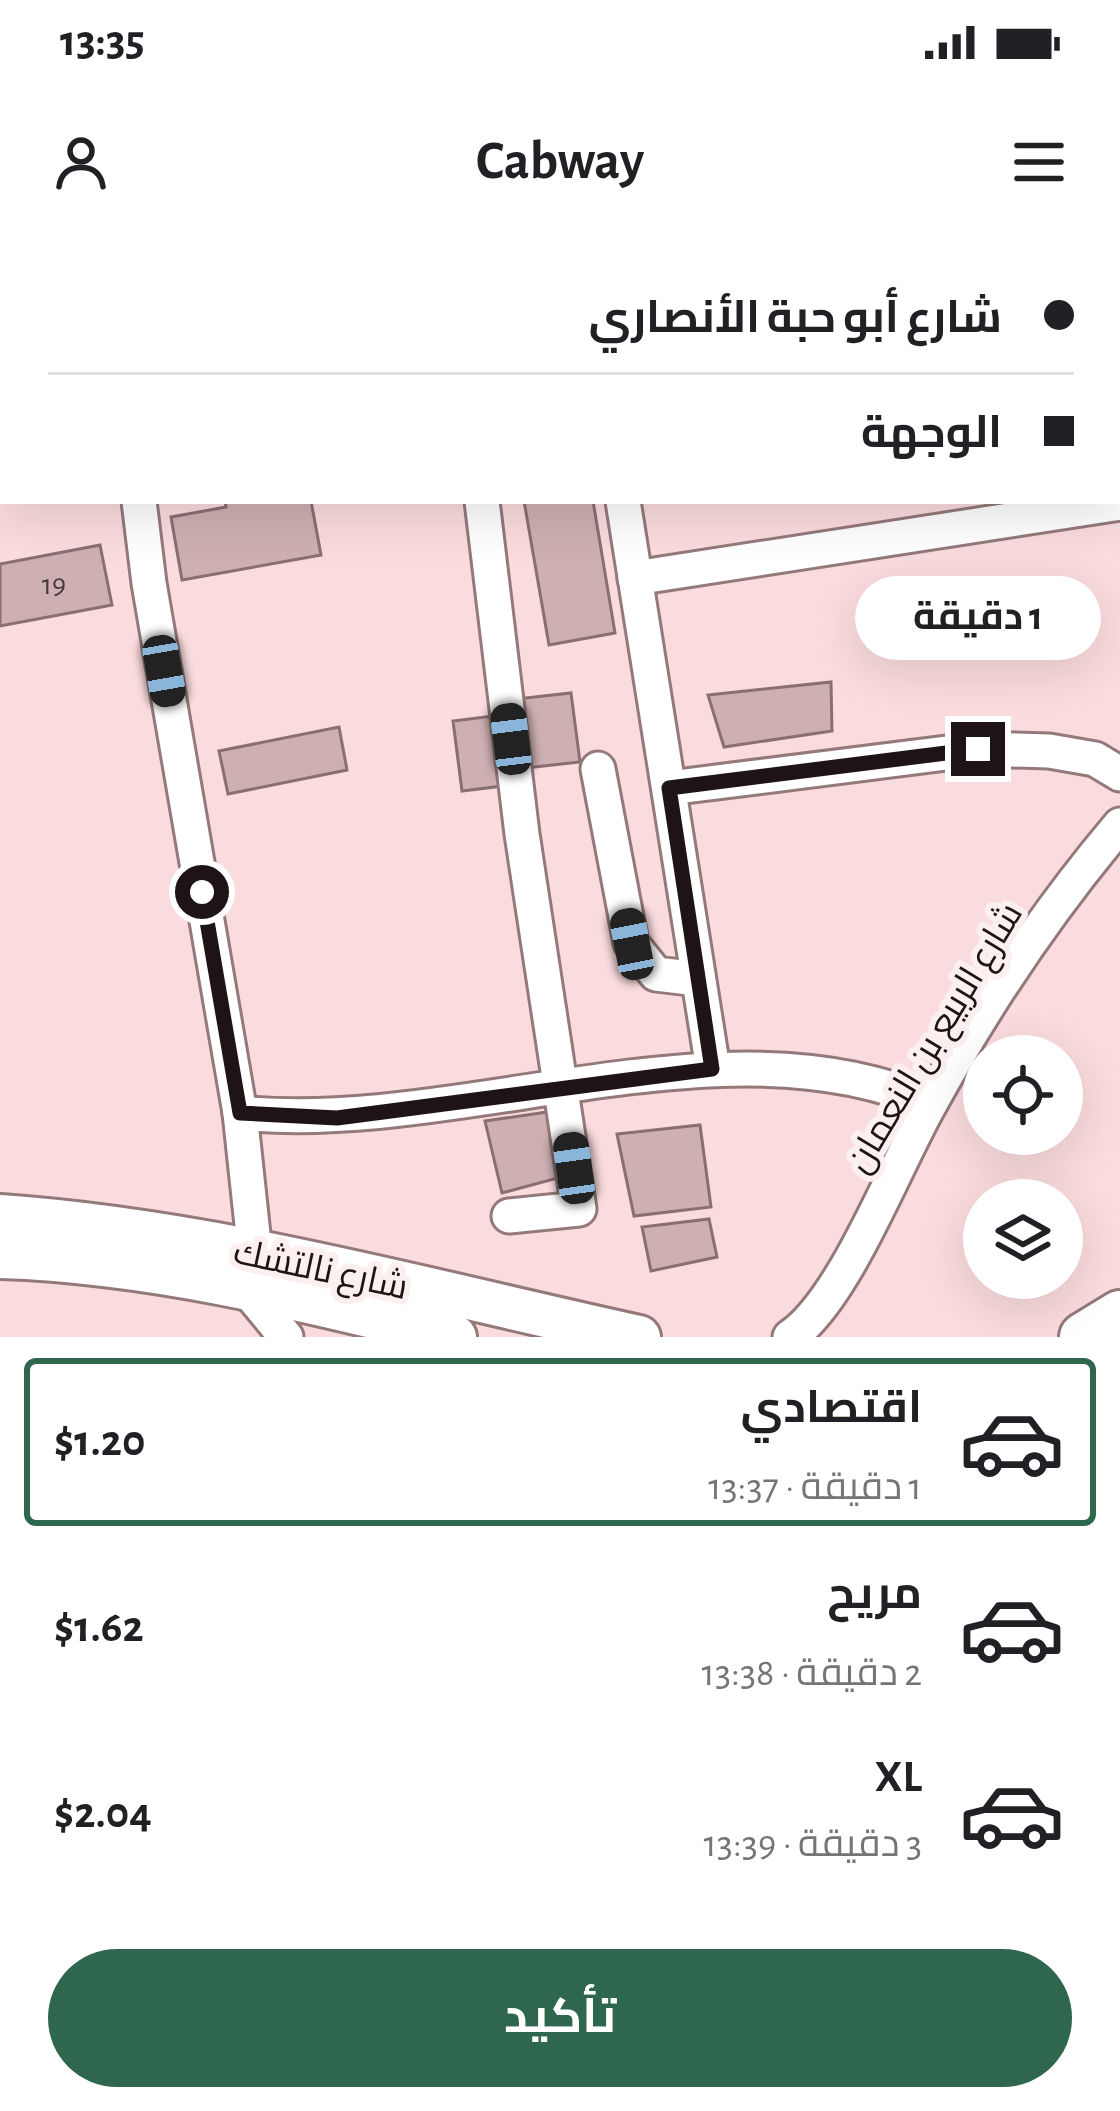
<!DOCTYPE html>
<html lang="ar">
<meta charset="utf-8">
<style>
:root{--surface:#fff;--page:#f6f6f6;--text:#202124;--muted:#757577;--line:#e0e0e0;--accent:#2e664e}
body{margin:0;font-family:"Alegreya Sans",Cairo,sans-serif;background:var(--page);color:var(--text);direction:rtl;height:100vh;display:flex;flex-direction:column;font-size:45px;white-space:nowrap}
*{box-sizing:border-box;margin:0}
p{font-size:39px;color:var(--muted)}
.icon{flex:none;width:66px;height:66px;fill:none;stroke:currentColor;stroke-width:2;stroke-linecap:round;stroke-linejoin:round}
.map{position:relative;height:1097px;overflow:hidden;direction:ltr}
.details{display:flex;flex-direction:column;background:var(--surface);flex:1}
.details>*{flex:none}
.hud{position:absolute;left:0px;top:0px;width:1122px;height:264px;box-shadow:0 12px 48px #0002;direction:rtl;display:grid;align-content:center;height:264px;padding:0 48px;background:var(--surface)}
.controls{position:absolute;left:963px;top:795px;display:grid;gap:24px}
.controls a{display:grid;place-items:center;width:120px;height:120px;border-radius:50%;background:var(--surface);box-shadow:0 12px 48px #0002;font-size:60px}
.end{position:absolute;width:54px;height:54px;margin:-27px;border:15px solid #1e1415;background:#fff;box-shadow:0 0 0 6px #fff}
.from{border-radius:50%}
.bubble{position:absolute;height:84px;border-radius:42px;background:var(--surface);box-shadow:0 12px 48px #0002;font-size:39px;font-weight:700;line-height:84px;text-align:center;direction:rtl}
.car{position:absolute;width:36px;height:72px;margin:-36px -18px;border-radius:15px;box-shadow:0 0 9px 3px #0007;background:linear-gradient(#222 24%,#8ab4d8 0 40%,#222 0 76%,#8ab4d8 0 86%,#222 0)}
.hud b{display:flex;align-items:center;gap:42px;height:114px;font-size:45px}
.hud b+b{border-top:3px solid var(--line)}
.hud i{width:30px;height:30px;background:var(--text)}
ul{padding:21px 0 0;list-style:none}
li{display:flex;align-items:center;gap:36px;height:168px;margin:0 24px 18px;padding:0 24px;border:6px solid transparent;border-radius:12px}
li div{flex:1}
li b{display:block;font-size:45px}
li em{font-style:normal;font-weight:700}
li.current{border-color:var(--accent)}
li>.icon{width:108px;height:108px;stroke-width:1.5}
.button{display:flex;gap:24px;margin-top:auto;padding:24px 48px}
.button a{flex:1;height:138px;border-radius:72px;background:var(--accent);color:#fff;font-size:48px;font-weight:700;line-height:138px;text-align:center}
.status{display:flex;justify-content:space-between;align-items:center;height:84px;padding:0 60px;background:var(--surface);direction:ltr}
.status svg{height:33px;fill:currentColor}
header{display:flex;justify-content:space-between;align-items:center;height:156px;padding:0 48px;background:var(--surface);font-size:54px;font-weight:700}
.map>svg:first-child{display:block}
.building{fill:#ceb0b2;stroke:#8a6f71;stroke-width:3}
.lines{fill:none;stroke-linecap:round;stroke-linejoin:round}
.minor-casing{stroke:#94797b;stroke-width:39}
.major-casing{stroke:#94797b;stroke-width:48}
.highway-casing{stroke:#94797b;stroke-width:54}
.minor{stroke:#fff;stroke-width:33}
.major{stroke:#fff;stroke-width:42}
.highway{stroke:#fff;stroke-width:48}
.route{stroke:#1e1415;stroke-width:15}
.labels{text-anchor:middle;stroke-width:12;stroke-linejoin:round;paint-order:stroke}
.number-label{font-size:30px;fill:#4a3b3c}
.street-label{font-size:36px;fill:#1e1415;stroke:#fbefef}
</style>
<div class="status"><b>13:35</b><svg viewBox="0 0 49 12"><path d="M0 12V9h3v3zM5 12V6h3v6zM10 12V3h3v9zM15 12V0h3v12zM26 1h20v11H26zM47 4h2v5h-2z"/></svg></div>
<header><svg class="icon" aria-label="menu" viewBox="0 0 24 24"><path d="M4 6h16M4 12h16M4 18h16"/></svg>Cabway<svg class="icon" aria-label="person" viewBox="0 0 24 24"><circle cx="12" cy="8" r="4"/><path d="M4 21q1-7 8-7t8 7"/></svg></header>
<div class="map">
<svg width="1120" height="1097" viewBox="0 0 1120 1097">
<rect width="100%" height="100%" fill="#fbdcde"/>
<g class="building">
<polygon points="225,261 311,261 321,315 182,340 171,277 226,267"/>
<polygon points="524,261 593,261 615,393 549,405"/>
<polygon points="100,305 112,365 0,386 0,324"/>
<polygon points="831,442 832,491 724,507 708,455"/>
<polygon points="571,453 580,522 525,528 516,459"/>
<polygon points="502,475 511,545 462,551 453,481"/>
<polygon points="339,487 347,530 228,554 219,511"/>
<polygon points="547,872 558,938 502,953 485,881"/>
<polygon points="700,885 711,967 634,976 617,894"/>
<polygon points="709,979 717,1017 651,1031 642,987"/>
</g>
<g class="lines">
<defs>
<g id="minor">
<polyline points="64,0 67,3"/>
<polyline points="808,3 821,0"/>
<polyline points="0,18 3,15"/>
<polyline points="139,261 149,343 240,873 255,1013"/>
<polyline points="482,261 522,594 579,969 509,976"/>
<polyline points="623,261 713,829"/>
<polyline points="635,338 1120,263"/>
<polyline points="598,529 631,703 656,734 698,739"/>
<polyline points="669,548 978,509 1049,511 1095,519 1120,534"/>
<path d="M240,873c222,22 482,-101 690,-10"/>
<polyline points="243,1045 286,1097"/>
<path d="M790,1097c54,-36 105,-172 140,-233 54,-98 118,-194 190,-279"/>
</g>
<g id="major">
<path d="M0,976c216,15 428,75 639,121"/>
<path d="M0,1017c155,5 305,43 455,80"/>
</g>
<polyline id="highway" points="1084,1097 1120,1075"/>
</defs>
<use href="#minor" class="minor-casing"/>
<use href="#major" class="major-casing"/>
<use href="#highway" class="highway-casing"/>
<use href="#minor" class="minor"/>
<use href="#major" class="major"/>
<use href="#highway" class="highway"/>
</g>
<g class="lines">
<polyline class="route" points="202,652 240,873 337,878 712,829 669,548 978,509"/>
</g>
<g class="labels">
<g class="number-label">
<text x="54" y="354">19</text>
</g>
<g class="street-label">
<text transform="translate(933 797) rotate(-59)" y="13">شارع الربيع بن النعمان</text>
<text transform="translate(321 1028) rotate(12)" y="13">شارع نالتشك</text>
</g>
</g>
</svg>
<div class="controls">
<a><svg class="icon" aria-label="locate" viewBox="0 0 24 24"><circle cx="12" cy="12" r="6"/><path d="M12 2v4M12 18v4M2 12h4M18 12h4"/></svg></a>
<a><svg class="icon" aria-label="layers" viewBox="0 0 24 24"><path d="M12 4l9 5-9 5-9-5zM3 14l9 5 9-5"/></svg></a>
</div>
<i class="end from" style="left:202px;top:652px"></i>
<i class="end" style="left:978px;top:509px"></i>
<div class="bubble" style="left:855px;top:336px;width:246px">1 دقيقة</div>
<i class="car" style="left:164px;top:431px;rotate:170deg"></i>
<i class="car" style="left:511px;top:499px;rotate:353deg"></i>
<i class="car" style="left:632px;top:704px;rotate:349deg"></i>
<i class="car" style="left:574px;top:928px;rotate:352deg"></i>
<div class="hud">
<b><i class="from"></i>شارع أبو حبة الأنصاري</b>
<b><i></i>الوجهة</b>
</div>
</div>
<section class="details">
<ul>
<li class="current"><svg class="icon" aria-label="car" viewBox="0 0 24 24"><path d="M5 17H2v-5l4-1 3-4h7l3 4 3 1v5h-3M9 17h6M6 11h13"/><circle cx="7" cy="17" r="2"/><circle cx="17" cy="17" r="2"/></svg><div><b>اقتصادي</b><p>1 دقيقة · 13:37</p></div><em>$1.20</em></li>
<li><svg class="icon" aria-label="car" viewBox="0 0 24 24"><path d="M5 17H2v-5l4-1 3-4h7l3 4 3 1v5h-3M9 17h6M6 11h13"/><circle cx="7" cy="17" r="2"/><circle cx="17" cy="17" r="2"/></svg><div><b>مريح</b><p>2 دقيقة · 13:38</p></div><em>$1.62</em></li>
<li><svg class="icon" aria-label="car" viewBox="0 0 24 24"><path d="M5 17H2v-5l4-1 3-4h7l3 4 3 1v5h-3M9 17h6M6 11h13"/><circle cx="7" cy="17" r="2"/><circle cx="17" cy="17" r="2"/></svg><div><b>XL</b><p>3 دقيقة · 13:39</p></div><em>$2.04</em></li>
</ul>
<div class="button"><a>تأكيد</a></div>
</section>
